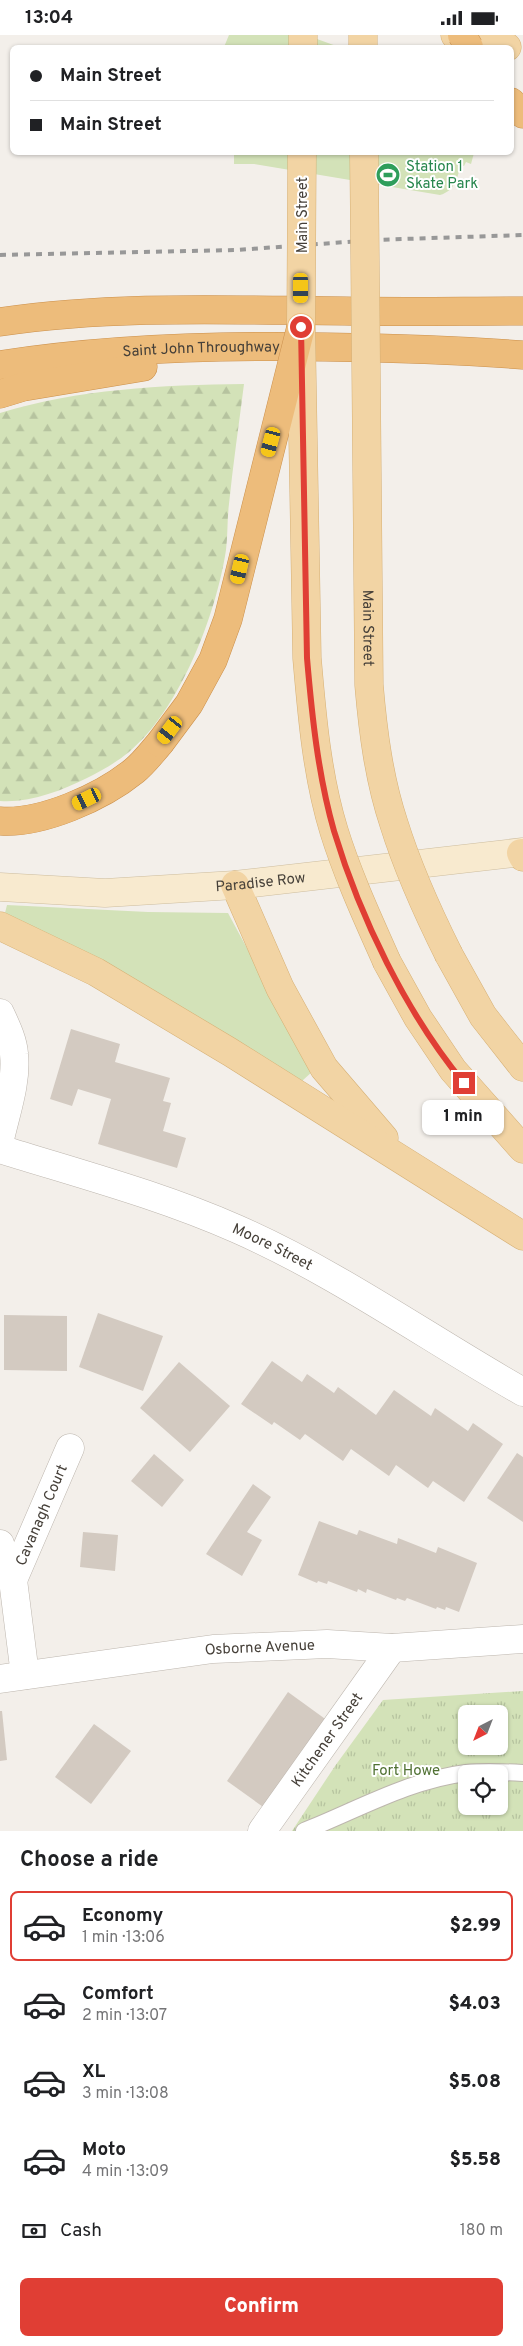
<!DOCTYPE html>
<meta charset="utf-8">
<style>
:root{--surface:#fff;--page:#f2f2f2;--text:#202124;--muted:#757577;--line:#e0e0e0;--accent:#e03e34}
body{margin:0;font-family:Overpass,sans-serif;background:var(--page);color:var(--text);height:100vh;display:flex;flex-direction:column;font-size:19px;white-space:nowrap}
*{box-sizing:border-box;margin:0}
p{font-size:16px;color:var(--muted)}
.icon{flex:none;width:28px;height:28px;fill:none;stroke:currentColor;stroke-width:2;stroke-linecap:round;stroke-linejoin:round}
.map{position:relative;height:1796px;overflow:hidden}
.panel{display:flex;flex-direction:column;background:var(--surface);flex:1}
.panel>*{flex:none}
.guide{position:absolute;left:10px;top:10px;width:504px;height:110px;border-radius:8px;box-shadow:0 1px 4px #0004;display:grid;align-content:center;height:110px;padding:0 20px;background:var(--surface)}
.needle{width:32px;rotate:222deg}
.fabs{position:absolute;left:458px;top:1670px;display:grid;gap:10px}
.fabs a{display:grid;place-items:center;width:50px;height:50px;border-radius:8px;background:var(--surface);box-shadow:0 1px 4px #0004;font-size:25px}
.end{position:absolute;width:22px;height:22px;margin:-11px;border:6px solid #e03e34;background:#fff;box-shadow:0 0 0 2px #fff}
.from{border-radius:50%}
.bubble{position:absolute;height:35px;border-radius:8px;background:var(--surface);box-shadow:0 1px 4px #0004;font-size:16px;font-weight:800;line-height:35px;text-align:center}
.car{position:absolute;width:15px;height:30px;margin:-15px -8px;border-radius:6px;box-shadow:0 0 4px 1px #0007;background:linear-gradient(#f5c518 24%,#345 0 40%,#f5c518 0 76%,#345 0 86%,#f5c518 0)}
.guide b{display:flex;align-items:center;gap:18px;height:48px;font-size:19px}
.guide b+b{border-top:1px solid var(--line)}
.guide i{width:12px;height:12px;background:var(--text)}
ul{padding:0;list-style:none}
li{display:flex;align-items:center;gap:15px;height:70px;margin:0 10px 8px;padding:0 10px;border:2px solid transparent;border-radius:8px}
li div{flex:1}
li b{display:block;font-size:19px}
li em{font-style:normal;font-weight:800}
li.selected{border-color:var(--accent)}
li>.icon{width:45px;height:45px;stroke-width:1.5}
h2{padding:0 20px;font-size:22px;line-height:60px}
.pay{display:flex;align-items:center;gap:12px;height:55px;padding:0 20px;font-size:19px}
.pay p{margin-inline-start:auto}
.action{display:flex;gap:10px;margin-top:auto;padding:10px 20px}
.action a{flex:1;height:58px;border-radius:8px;background:var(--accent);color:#fff;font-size:20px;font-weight:800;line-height:58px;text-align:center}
.status{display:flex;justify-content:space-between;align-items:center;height:35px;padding:0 25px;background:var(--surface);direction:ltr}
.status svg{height:14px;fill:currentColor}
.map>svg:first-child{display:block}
.grass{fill:#d3e2b8}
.forest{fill:url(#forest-firs)}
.park{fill:url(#park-tufts);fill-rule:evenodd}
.building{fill:#d3cac1}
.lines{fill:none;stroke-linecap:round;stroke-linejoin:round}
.lane-casing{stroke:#bdb6ae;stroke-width:18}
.street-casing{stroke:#bdb6ae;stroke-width:29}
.secondary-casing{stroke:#cdbd9f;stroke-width:29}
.primary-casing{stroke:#d6b075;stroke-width:29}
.highway-casing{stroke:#cb904c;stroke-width:29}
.lane{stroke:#fff;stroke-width:16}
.street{stroke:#fff;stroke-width:28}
.secondary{stroke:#f8eacf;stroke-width:28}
.primary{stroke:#f2d4a4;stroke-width:28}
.highway{stroke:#edbc7b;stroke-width:28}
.rail{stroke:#989898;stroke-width:4;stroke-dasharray:6 6;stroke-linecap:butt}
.primary-bridge-casing{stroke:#d6b075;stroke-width:29;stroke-linecap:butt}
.highway-bridge-casing{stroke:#cb904c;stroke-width:29;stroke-linecap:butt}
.primary-bridge{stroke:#f2d4a4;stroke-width:28}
.highway-bridge{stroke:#edbc7b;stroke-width:28}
.route{stroke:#e03e34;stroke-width:6}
.labels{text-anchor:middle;stroke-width:4;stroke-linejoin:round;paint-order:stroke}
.leisure-label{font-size:15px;fill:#27864d;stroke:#fff;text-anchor:start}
.street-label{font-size:15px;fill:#464039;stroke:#fff}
.park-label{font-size:15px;fill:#507133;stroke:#fff}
</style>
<div class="status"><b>13:04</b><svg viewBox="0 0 49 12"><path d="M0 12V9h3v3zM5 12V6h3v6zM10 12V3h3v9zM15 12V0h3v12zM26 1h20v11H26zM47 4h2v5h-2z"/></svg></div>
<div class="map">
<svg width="523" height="1796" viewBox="0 0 523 1796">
<defs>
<pattern id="forest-firs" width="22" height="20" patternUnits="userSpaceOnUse" patternTransform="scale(1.25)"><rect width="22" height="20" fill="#d3e2b8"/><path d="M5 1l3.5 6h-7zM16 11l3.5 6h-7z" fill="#b6c39f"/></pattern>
<pattern id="park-tufts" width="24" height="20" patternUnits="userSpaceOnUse" patternTransform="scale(1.25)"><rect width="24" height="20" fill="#d3e2b8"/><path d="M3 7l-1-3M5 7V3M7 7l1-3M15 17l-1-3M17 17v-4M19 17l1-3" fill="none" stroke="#b6c39f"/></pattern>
</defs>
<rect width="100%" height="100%" fill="#f3efea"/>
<g class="grass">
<polygon points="229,0 306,0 339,12 224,12"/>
<path d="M234,118h240l-3,11 -5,-2 -2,4 -3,-1c-4,13 -6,26 -21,30l-186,-31h-20z"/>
<polygon points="7,870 148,877 228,878 313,1036 302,1046 126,939 5,878"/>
</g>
<path class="forest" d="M244,349c-5,40 -11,80 -15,120 -2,15 -1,31 -3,46 -10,65 -46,159 -97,202 -12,10 -28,19 -42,26 -27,13 -56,25 -87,23v-388c78,-24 162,-28 244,-29z"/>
<path class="park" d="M523,1656v140h-231l43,-65 48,-66zM466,1679h33v32h-33zM466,1739h33v32h-33z"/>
<g class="building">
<polygon points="71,994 120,1009 115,1027 170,1043 163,1066 171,1068 163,1096 186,1103 177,1133 98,1109 111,1064 78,1054 72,1071 50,1064"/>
<polygon points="98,1278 163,1301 143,1356 79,1332"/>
<polygon points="4,1280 67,1281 67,1336 4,1335"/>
<polygon points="272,1326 302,1347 307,1339 334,1358 338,1352 376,1380 394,1355 431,1381 435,1373 468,1396 473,1388 503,1409 464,1467 433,1446 428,1453 396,1430 389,1441 351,1414 343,1426 305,1399 300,1405 274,1387 272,1390 241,1369"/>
<polygon points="179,1327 230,1371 190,1417 140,1373"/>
<polygon points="517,1418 523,1422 523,1487 487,1463"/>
<polygon points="154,1419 184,1445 162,1472 131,1446"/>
<polygon points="253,1449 271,1462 247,1497 262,1505 242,1541 206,1519"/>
<polygon points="319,1486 357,1500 359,1495 397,1509 398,1503 436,1518 438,1512 477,1528 459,1577 446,1572 445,1575 437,1572 436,1574 407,1563 405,1566 397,1563 396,1565 367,1554 366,1558 358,1554 357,1557 328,1546 327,1549 318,1546 317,1548 298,1540"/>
<polygon points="83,1497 118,1500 115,1536 80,1532"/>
<polygon points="288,1657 328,1686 266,1774 227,1746"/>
<polygon points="0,1676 2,1676 7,1725 0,1726"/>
<polygon points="94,1689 131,1716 91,1769 55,1742"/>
</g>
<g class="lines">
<defs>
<path id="lane" d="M304,1796c53,-21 105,-51 162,-58 18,-2 38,-1 57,0"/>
<g id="street">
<path d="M0,978c6,13 13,27 14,41 3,28 -8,58 -14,85"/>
<path id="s1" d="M0,1114c80,25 160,46 237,80 100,44 191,109 286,163"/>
<polyline points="0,1509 13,1545 25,1640"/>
<path id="s2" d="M13,1545l57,-132"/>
<path id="s3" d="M0,1644l213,-30 114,-5 65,4 131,-9"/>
<path id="s4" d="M262,1796l130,-183"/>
</g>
<g id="secondary">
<path id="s5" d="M0,852l105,6 130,-8 288,-33"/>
</g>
<g id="primary">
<polyline points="363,0 363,12"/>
<polyline points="455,0 507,12"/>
<polyline points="303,12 303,0"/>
<polyline points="521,818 523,822"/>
<polyline points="235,850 280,953 324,1033 384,1103"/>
<polyline points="0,891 96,937 230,1017 523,1201"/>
<polyline points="449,920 483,981 523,1032"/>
<polyline points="387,927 418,983 453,1035 523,1114"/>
</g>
<g id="highway">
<polyline points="511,67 523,79"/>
<path d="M0,287c114,-17 230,-12 345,-11 59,1 119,0 178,0"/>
<path id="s6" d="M0,330c108,-17 217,-20 326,-18 66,1 131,3 197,8"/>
<polyline points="0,359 23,352 143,332"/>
<path d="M0,786c42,3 102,-24 134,-50 10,-8 18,-19 26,-28"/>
</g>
</defs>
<use href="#lane" class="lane-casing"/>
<use href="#street" class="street-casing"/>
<use href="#secondary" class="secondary-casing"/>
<use href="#primary" class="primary-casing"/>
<use href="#highway" class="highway-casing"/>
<use href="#lane" class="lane"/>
<use href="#street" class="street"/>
<use href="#secondary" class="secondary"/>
<use href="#primary" class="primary"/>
<use href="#highway" class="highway"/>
<polyline class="rail" points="0,220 237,215 374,205 523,200"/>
<defs>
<g id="primary-bridge">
<path d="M302,118l-1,174 6,331c5,58 10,118 27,173 14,45 34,88 53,131"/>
<path id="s7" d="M364,118l5,532c4,47 10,94 25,139 14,45 34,89 55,131"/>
</g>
<g id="highway-bridge">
<polyline points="462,0 469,12"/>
<polyline points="160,708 189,669 213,625 228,584 301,292"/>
</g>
</defs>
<use href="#primary-bridge" class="primary-bridge-casing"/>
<use href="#highway-bridge" class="highway-bridge-casing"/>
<use href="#primary-bridge" class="primary-bridge"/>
<use href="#highway-bridge" class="highway-bridge"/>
</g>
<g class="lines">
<path class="route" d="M301,292l6,331c5,58 11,117 27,173 26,86 72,182 130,252"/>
</g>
<defs>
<symbol id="stadium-disc" viewBox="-11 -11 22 22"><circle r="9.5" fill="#2e9e5b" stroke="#fff"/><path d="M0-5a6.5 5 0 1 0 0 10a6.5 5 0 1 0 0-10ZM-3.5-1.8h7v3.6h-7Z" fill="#fff"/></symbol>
</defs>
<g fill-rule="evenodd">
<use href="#stadium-disc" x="374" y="126" width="28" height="28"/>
</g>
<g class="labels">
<g class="leisure-label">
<text x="406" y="136">Station 1<tspan x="406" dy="17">Skate Park</tspan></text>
</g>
<g class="street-label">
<text transform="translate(302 180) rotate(-90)" y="5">Main Street</text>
<text dy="5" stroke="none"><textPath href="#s6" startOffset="202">Saint John Throughway</textPath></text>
<text dy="5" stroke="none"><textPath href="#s7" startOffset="475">Main Street</textPath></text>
<text dy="5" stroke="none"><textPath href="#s5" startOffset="261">Paradise Row</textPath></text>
<text dy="5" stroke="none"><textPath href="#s1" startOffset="290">Moore Street</textPath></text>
<text dy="5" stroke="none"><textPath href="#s2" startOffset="71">Cavanagh Court</textPath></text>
<text dy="5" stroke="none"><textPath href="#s3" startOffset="262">Osborne Avenue</textPath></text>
<text dy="5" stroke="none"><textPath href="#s4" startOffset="112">Kitchener Street</textPath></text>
</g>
<g class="park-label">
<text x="406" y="1740">Fort Howe</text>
</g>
</g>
</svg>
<div class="fabs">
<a><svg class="needle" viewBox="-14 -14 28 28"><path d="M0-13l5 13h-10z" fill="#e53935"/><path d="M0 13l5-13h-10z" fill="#757577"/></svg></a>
<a><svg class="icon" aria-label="locate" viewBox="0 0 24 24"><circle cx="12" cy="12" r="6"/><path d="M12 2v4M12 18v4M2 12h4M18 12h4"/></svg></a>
</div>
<i class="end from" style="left:301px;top:292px"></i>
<i class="end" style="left:464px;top:1048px"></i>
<div class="bubble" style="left:422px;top:1065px;width:82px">1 min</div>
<i class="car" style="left:301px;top:253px;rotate:180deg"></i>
<i class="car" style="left:271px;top:407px;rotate:195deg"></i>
<i class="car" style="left:240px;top:534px;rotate:193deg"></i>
<i class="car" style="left:170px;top:695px;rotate:217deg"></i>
<i class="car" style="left:87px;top:764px;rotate:244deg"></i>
<div class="guide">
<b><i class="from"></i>Main Street</b>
<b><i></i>Main Street</b>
</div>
</div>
<section class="panel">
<h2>Choose a ride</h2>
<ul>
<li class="selected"><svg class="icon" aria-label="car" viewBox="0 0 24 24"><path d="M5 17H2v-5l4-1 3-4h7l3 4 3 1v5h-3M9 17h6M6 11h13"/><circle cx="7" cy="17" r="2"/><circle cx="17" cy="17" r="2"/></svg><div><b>Economy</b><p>1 min · 13:06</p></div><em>$2.99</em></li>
<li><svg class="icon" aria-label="car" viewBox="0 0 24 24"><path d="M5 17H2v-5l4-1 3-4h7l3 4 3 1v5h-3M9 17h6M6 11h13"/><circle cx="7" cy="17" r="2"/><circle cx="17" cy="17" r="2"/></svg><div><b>Comfort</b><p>2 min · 13:07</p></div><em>$4.03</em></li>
<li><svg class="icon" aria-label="car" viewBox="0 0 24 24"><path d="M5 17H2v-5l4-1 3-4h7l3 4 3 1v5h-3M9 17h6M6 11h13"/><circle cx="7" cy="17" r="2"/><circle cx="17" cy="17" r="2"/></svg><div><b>XL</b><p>3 min · 13:08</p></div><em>$5.08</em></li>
<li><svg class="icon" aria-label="car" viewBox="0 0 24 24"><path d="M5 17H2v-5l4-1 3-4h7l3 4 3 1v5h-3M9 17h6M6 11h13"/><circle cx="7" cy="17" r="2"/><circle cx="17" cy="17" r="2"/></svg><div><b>Moto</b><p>4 min · 13:09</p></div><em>$5.58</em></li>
</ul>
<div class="pay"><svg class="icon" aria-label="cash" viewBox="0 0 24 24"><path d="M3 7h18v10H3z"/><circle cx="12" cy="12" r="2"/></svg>Cash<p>180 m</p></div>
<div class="action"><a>Confirm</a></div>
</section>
